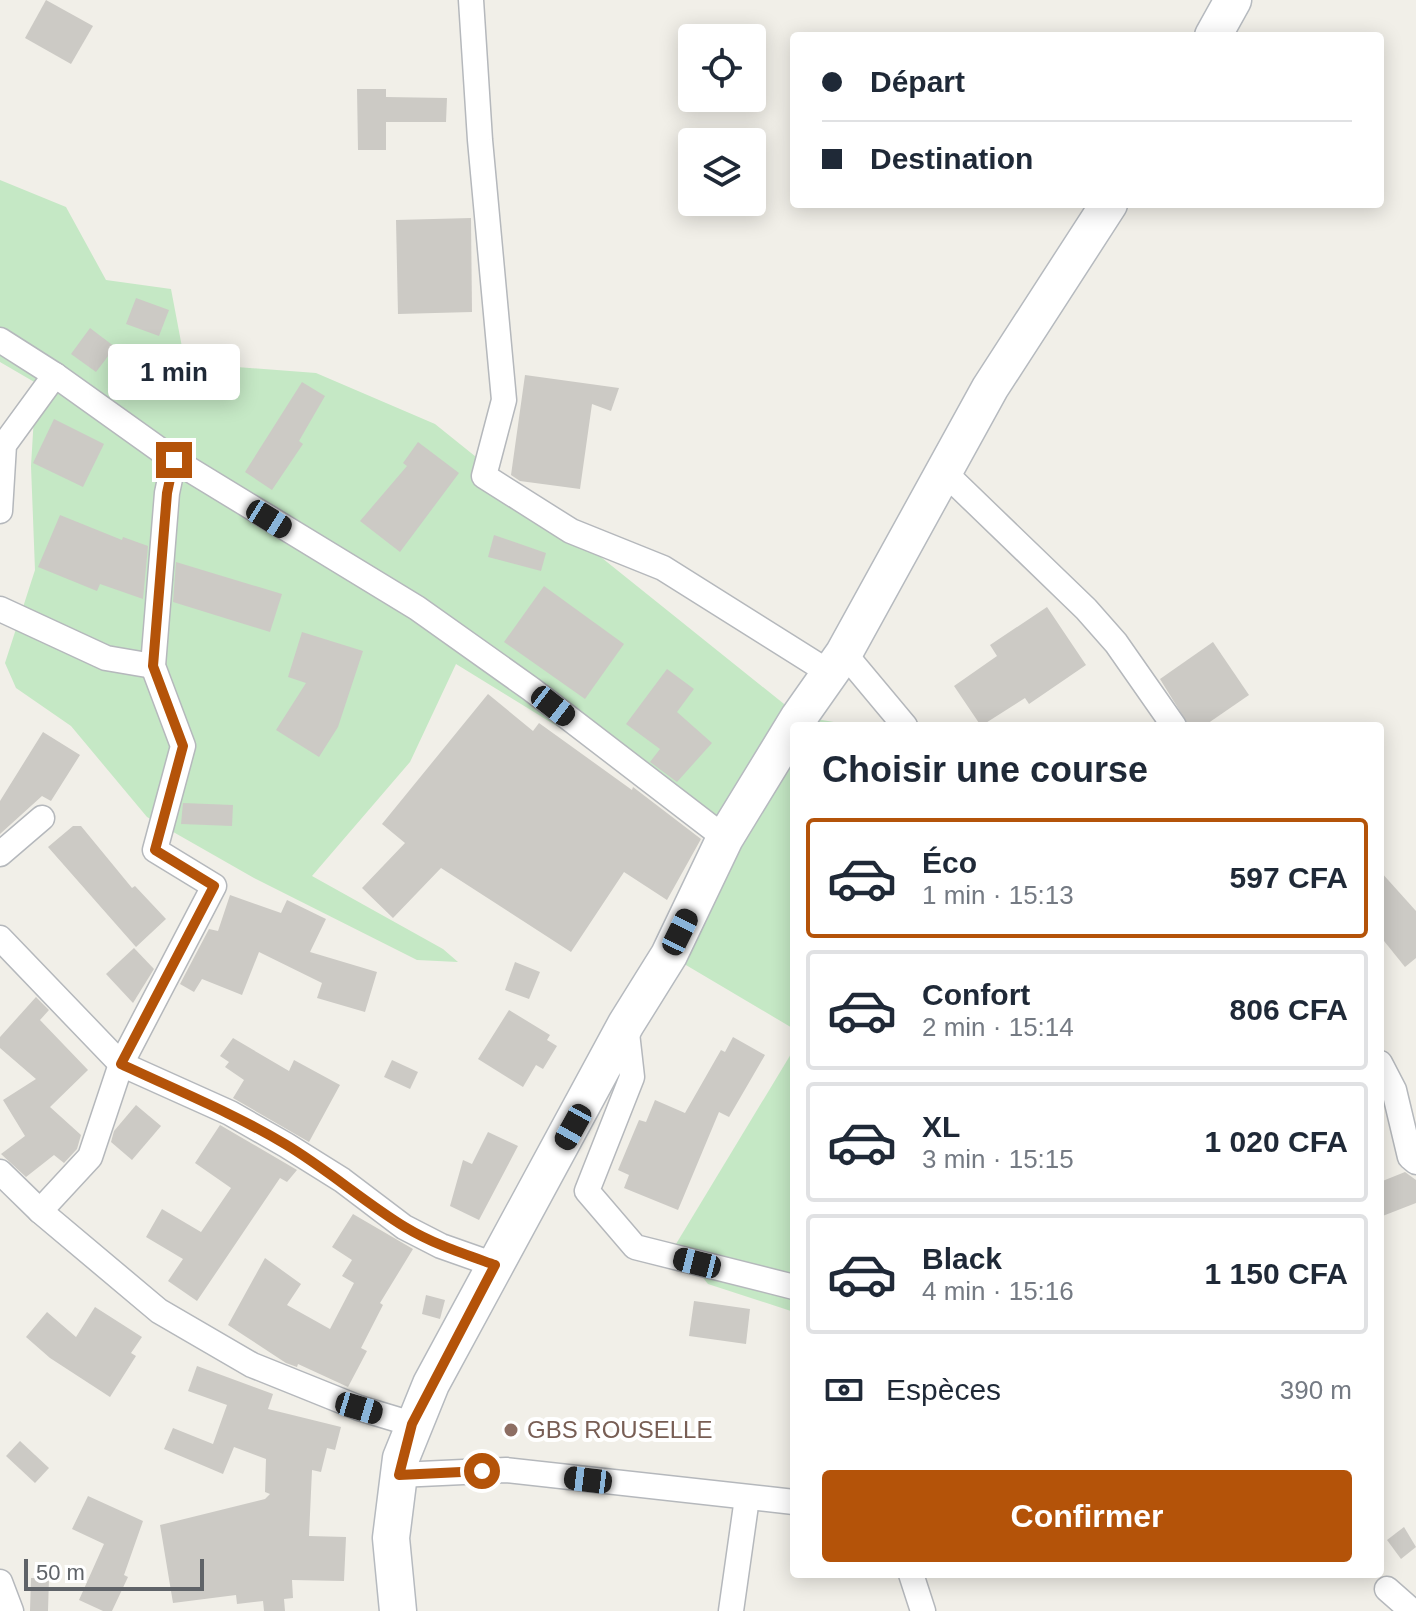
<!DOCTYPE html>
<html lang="fr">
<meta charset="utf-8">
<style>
:root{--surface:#fff;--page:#f6f6f7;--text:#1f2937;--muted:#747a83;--line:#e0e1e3;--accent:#b45309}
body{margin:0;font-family:Arial,sans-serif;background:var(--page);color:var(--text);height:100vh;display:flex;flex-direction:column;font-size:30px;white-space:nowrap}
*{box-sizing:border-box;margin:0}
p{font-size:26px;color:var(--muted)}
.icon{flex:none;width:44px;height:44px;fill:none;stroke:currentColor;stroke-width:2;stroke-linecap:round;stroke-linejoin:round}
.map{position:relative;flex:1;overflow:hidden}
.side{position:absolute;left:790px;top:722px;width:594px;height:856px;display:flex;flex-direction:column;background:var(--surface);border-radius:8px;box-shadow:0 4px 20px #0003}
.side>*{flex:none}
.banner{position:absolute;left:790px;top:32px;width:594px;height:176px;border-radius:8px;box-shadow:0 4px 20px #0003;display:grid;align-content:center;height:176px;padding:0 32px;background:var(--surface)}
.controls{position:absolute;left:678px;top:24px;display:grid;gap:16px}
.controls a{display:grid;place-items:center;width:88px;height:88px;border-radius:8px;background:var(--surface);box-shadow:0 4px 20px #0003;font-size:40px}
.scale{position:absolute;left:24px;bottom:20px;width:180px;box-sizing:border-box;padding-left:8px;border:4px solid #5f6368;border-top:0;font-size:22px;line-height:28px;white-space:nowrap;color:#5f6368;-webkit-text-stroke:6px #fff;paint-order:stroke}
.end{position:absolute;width:36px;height:36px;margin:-18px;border:10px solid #b45309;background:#fff;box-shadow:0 0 0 4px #fff}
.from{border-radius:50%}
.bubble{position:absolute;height:56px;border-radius:8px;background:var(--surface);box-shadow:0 4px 20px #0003;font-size:26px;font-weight:800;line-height:56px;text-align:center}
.car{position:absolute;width:24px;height:48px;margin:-24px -12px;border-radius:10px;box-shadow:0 0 6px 2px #0007;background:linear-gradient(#222 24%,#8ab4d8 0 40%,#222 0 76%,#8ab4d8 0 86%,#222 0)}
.banner b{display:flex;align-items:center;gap:28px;height:76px;font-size:30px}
.banner b+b{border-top:2px solid var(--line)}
.banner i{width:20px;height:20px;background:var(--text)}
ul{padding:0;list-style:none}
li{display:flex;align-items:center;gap:24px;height:120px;margin:0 16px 12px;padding:0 16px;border:4px solid var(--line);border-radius:8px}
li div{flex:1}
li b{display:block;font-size:30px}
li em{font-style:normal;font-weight:800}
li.selected{border-color:var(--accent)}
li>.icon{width:72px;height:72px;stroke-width:1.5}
h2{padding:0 32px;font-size:36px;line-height:96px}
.pay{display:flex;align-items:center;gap:20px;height:88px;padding:0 32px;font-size:30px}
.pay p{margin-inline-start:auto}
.primary-button{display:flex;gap:16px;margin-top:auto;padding:16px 32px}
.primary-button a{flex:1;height:92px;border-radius:8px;background:var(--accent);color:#fff;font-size:32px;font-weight:800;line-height:92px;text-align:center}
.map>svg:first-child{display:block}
.green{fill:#c5e8c5}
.building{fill:#cccac5}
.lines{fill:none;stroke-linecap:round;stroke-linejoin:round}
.street-casing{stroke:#b5b8bc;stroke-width:27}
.secondary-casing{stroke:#b6babf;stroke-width:39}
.street{stroke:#fff;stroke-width:24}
.secondary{stroke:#fff;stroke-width:36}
.route{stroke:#b45309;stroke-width:10}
.education-dot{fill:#8d6e63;stroke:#fff;stroke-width:3}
.labels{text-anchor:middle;stroke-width:8;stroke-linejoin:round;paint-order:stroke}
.education-label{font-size:24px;fill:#785e54;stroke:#fff;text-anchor:start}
</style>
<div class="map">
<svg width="1416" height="1611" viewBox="0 0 1416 1611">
<rect width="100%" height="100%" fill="#f1efe8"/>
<g class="green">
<polygon points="0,180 66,207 106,280 171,289 185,363 316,373 435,424 799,716 857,726 794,726 794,1029 669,955 725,838 667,794 456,664 410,762 312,876 443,949 458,962 417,960 254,878 147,817 71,726 16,688 5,663 35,570 31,466 36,383 0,362"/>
<polygon points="794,1049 794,1312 708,1284 676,1244"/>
</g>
<g class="building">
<polygon points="46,0 93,26 71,64 25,38"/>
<polygon points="357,89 386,89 386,97 447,98 446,122 386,122 386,150 358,150"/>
<polygon points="471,218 472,312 398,314 396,220"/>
<polygon points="136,298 169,310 159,336 126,324"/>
<polygon points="90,328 115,347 96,372 71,354"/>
<polygon points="525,375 619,388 611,411 592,404 580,489 520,481 511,475"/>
<polygon points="302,382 325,396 299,441 303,444 272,490 245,472"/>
<polygon points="54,419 104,444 83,487 33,463"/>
<polygon points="418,442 459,473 400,552 360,521 407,466 403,463"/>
<polygon points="60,515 122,540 123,537 148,546 143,599 100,584 97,591 38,567"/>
<polygon points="494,535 546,553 541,571 488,557"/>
<polygon points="176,562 282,594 270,632 173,602"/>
<polygon points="544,586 624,644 585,699 504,642"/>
<polygon points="1047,607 1086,665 1029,704 1025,698 981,726 954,686 997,656 990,645"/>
<polygon points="302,632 363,651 338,727 319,757 276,730 306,683 288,677"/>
<polygon points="1213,642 1249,695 1204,726 1189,726 1160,679"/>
<polygon points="667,669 694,689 677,712 712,743 677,782 650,762 660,749 626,724"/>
<polygon points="488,694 533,731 539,723 632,790 633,787 701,839 667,900 624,872 571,952 441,868 393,918 362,888 405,843 382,824"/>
<polygon points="43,732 80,755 51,801 42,796 0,834 0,801"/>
<polygon points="183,803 233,805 232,826 181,824"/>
<polygon points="73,826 81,826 132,888 135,886 166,919 136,947 48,847"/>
<polygon points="1380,871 1416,911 1416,958 1405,967 1380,936"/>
<polygon points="230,895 281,913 287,900 326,919 310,952 377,972 365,1012 317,998 322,983 259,952 242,995 202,979 194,992 180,984 209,929 218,931"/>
<polygon points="134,948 154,969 133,1003 106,974"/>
<polygon points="515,962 540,972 529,999 505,990"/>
<polygon points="36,997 49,1010 40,1020 88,1070 50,1107 81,1135 77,1149 64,1163 54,1155 26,1177 1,1154 25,1136 3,1100 36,1079 0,1048 0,1037"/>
<polygon points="509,1010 550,1035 547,1040 557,1046 543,1069 536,1065 523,1087 478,1059"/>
<polygon points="733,1037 765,1055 729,1117 719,1112 678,1210 624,1188 629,1175 618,1170 639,1120 646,1122 655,1100 685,1113 721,1050 725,1052"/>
<polygon points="233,1038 289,1071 294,1060 340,1085 309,1142 233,1098 244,1080 225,1067 229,1062 220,1056"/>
<polygon points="392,1060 418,1072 410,1089 384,1077"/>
<polygon points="136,1105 161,1126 132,1160 111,1142 114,1131"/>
<polygon points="220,1125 297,1170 287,1182 280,1178 197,1301 168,1281 183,1259 146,1237 162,1209 201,1232 231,1188 195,1163"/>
<polygon points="488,1132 518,1146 479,1220 450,1206 463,1160 472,1164"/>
<polygon points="1405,1172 1416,1180 1416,1203 1380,1217 1380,1182"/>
<polygon points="353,1214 413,1249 380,1303 383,1305 361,1348 367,1351 348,1387 298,1364 297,1367 286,1363 228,1325 265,1258 301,1284 287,1305 330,1329 354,1283 342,1276 352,1260 332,1247"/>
<polygon points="426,1295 445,1300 440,1319 422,1314"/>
<polygon points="694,1301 750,1309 746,1344 689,1336"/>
<polygon points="95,1307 142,1337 131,1353 136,1356 110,1397 50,1358 26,1337 47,1312 76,1337"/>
<polygon points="197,1366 273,1394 268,1409 341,1427 335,1450 327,1448 321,1472 312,1470 309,1536 346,1537 344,1581 292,1580 293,1598 284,1599 285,1611 264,1611 263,1601 237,1604 236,1595 173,1603 160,1525 265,1499 270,1494 265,1492 266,1459 234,1447 223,1474 164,1449 173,1428 213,1444 227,1405 188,1391"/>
<polygon points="20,1441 49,1468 35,1483 6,1456"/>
<polygon points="88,1496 143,1521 124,1575 128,1577 112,1611 103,1611 79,1600 104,1544 72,1529"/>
<polygon points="1404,1527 1416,1547 1401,1559 1387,1540"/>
<polygon points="31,1578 49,1578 48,1611 30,1611"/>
</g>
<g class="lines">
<defs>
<g id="street">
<polyline points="471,0 480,140 504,400 484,476 571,531 663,568 830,673"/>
<polyline points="0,340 55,375 174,460 417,608 531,689 725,838"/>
<polyline points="943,471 1086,609 1116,643 1174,726"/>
<polyline points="0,511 4,445 55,375"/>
<polyline points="0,609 106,658 153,666"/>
<polyline points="844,653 905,726"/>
<polyline points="0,854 42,818"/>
<polyline points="0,938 121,1064 230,1113 286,1145 342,1180 404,1227 441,1246 495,1265"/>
<polyline points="626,1024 632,1077 587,1191 635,1247 794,1287"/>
<polyline points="1380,1063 1394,1090 1410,1157 1416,1162"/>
<polyline points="0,1172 40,1211 159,1311 252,1365 359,1408 412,1424"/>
<polyline points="40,1211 90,1157 121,1064 214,886 155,850 183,746 153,666 167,493 174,460"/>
<polyline points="399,1475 506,1470 794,1502"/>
<polyline points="911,1574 923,1611"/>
<polyline points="0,1582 11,1611"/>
<polyline points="1387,1589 1412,1611"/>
<polyline points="731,1611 747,1498"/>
</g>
<g id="secondary">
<polyline points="1213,36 1233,0"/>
<polyline points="398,1611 391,1538 401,1458 431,1384 626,1024 669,955 725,838 799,717 844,653 990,388 1109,204"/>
</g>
</defs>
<use href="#street" class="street-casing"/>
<use href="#secondary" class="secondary-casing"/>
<use href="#street" class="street"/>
<use href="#secondary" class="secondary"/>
</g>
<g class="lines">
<path class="route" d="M174,460l-7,33 -14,173 30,80 -28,104 59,36 -93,178c55,26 112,49 164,80 42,25 79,58 120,83 28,17 59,27 90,38l-83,159 -13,51 83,-4"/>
</g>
<circle class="education-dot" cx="511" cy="1430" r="8"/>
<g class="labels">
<g class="education-label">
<text x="527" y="1438">GBS ROUSELLE</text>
</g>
</g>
</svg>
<div class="controls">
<a><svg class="icon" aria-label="locate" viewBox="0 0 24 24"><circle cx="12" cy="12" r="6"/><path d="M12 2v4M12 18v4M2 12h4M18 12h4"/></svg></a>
<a><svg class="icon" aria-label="layers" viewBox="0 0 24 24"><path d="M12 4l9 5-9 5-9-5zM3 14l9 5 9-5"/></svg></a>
</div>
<div class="scale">50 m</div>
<i class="end from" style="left:482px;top:1471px"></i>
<i class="end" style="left:174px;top:460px"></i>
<div class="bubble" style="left:108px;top:344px;width:132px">1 min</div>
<i class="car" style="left:269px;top:519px;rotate:122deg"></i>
<i class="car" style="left:553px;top:706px;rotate:128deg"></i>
<i class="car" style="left:680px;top:932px;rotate:26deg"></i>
<i class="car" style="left:573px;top:1127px;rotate:209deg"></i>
<i class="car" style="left:697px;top:1263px;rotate:284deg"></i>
<i class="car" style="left:359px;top:1408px;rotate:107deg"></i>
<i class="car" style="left:588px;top:1480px;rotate:277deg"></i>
<div class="banner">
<b><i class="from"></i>Départ</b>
<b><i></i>Destination</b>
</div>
<section class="side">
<h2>Choisir une course</h2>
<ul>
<li class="selected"><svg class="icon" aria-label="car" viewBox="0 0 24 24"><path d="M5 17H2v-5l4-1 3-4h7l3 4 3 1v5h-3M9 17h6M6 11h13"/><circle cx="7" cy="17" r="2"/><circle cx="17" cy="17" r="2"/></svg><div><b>Éco</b><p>1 min · 15:13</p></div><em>597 CFA</em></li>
<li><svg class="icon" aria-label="car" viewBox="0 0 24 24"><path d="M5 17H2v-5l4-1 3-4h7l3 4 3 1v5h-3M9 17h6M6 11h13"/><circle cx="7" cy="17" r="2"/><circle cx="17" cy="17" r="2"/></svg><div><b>Confort</b><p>2 min · 15:14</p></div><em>806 CFA</em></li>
<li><svg class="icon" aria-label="car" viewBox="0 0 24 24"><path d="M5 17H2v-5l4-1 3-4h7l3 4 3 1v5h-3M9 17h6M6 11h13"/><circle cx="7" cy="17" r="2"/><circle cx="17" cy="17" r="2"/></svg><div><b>XL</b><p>3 min · 15:15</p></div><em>1 020 CFA</em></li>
<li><svg class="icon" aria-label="car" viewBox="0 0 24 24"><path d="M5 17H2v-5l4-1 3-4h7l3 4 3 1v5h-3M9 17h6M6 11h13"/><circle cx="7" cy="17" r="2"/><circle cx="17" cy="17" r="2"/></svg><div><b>Black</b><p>4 min · 15:16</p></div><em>1 150 CFA</em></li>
</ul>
<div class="pay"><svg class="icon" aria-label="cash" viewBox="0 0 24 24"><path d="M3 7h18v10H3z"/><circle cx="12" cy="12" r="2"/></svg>Espèces<p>390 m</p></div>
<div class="primary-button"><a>Confirmer</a></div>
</section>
</div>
